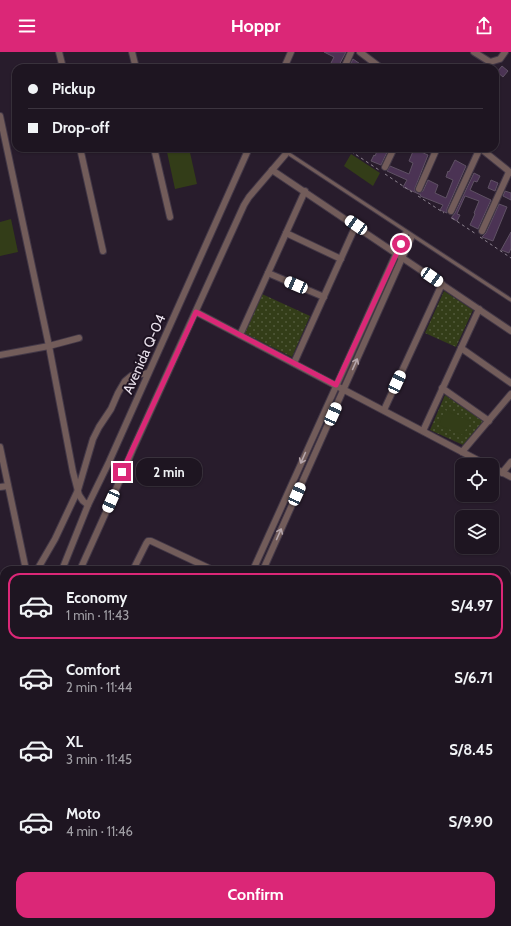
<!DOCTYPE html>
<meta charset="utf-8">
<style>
:root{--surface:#1e1521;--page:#2b222e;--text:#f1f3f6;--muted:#a19fa5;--line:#3c343f;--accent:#db2777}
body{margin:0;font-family:Cabin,sans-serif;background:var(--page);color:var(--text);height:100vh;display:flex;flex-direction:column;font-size:15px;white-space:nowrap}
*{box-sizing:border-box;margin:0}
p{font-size:13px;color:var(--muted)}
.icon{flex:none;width:22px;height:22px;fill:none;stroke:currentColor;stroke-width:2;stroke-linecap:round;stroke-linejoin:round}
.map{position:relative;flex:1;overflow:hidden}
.drawer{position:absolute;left:0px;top:514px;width:511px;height:360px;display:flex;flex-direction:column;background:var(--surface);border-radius:12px 12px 0 0;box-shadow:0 1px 3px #0004,0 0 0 1px var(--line)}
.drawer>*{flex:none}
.hud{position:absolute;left:12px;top:12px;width:487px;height:88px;border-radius:12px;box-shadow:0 1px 3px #0004,0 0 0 1px var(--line);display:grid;align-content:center;height:88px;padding:0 16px;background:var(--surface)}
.tools{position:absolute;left:455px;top:406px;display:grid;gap:8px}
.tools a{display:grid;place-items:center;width:44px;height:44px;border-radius:8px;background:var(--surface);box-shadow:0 1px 3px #0004,0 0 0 1px var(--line);font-size:20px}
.end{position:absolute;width:18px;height:18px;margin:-9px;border:5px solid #db2777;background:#fff;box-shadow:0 0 0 2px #fff}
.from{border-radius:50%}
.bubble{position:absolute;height:28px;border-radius:12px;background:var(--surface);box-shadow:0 1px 3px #0004,0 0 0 1px var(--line);font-size:13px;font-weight:700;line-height:28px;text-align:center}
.car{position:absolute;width:12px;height:24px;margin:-12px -6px;border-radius:5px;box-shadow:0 0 3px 1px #0007;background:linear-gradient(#fff 24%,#345 0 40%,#fff 0 76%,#345 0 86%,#fff 0)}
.hud b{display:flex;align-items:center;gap:14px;height:38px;font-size:15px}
.hud b+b{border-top:1px solid var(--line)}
.hud i{width:10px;height:10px;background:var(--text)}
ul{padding:7px 0 0;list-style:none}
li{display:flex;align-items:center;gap:12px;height:66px;margin:0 8px 6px;padding:0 8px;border:2px solid transparent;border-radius:12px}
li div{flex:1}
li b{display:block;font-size:15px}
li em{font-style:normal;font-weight:700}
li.active{border-color:var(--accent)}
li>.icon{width:36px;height:36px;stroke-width:1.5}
.cta{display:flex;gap:8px;margin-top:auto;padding:8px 16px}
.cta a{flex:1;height:46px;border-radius:12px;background:var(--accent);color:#fff;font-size:16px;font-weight:700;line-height:46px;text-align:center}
header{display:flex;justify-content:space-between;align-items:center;height:52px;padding:0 16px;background:var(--accent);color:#fff;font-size:18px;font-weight:700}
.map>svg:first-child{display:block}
.grass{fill:url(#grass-dots)}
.garden{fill:#333d18}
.building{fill:#4b3354;stroke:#5f5164}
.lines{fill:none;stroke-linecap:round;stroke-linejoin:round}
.service-casing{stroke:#433847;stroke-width:5}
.minor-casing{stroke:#433847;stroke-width:8}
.path{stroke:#8c828f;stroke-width:1;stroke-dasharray:3 3;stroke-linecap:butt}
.service{stroke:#725c5a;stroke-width:3}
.minor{stroke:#725c5a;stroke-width:6}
.oneway{stroke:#b5a6ab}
.route{stroke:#db2777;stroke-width:5}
.labels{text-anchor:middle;stroke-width:4;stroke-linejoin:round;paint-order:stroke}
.street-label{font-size:14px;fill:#ebe3ee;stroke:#1e1322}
</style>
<header><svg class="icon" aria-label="menu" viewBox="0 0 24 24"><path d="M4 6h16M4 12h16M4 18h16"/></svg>Hoppr<svg class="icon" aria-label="share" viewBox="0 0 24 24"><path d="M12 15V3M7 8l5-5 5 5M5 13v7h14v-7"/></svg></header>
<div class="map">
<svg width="511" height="874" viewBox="0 0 511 874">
<defs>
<pattern id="grass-dots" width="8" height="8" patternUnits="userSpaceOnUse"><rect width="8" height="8" fill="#333d18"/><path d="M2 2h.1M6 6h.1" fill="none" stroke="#51593a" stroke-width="1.8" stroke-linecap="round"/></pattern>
</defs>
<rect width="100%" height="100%" fill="#281c2c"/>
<g class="grass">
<polygon points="444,239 473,258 456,295 425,281"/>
<polygon points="262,242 310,264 292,305 244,281"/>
<polygon points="445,343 483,369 463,393 430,378"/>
<polygon points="507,791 511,794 511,811 507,816"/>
</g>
<g class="garden">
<polygon points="189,96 197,132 175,137 167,100"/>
<polygon points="351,102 380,121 373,134 344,114"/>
<polygon points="11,167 18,200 0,204 0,170"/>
<polygon points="445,358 470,369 463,383 439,373"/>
</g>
<g class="building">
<polygon points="324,0 346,0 338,15 331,11 334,5"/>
<polygon points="353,7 366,16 351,16 349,15"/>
<polygon points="502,14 508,19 503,25 497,20"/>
<polygon points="380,96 389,96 381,113 371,109 374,103 375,104 378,97 380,98"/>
<polygon points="414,97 428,103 415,136 415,139 418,141 423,139 428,128 438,133 435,141 446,146 453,128 446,125 448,119 449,120 455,108 466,114 447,157 447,161 440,158 443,153 420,144 421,143 403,135 407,128 387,119 390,114 409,122 413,111 409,109"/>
<polygon points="474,121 480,124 477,130 474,129 470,138 491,148 478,177 470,173 475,162 474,161 479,149 465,144 457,162 460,163 457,169 451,166 455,161"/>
<polygon points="491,128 498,131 495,139 488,136"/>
<polygon points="505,139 511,141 511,148 503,144"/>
<polygon points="499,152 507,155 493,189 482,185 486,181"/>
<polygon points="511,180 511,196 509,201 501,198"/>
</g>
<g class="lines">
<defs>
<polyline id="service" points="280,96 511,248"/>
<g id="minor">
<polyline points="59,0 63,16"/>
<polyline points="132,0 136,16"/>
<polyline points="360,0 381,16"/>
<polyline points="474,0 490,10 500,7 505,0"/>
<polyline points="284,16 291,0"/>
<polyline points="344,16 351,0"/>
<polyline points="0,64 49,294 73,420 79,443 83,449 88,453"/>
<polyline points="80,96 103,199"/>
<polyline points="154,96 170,165"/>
<polyline points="480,96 511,121"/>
<polyline points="385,115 394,96"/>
<polyline points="272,118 511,279"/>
<polyline points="419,137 437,96"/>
<polyline points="451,159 480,96"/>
<polyline points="482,179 509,120"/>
<polyline points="286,181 341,207"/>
<polyline points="268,221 324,245"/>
<polyline points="196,260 487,413"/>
<polyline points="240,283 305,139"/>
<polyline points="461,296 511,331"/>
<polyline points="0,303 49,294 79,286"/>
<polyline points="294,311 356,173"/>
<polyline points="442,336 489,369"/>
<polyline points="384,358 442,232"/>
<polyline points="423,379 479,257"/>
<polyline points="0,395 26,518"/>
<polyline points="462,400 511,342"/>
<polyline points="492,415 511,425"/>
<polyline points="502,421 511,410"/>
<polyline points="0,435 8,434"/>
<polyline points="37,518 55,487 78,438 93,387 99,375 111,357 118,341 125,329 131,324 148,321"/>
<polyline points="62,518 88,453 109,410 249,96"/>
<polyline points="80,518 111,449 133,397 244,153 249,145 285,103"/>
<polyline points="133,518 146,492 148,489 151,489 213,518"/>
<polyline points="253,518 405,182"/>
<polyline points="263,518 411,186"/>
<polyline points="0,610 4,603"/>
<polyline points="0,663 4,654"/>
<polyline points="507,678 511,673"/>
<polyline points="0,695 4,686"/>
<polyline points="507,751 511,746"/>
<polyline points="0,816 4,807"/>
<polyline points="507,824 511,819"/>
<polyline points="507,867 511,862"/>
<polyline points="98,874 99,870"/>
<polyline points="107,874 108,870"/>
<polyline points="351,874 354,870"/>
<polyline points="408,874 411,870"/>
<polyline points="467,874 470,870"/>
<polyline points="501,874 505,870"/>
</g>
</defs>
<use href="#service" class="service-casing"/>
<use href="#minor" class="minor-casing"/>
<g class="path">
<polyline points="346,96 379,118"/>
<polyline points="385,122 412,140"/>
<polyline points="418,144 444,161"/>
<polyline points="452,166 476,182"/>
<polyline points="480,185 511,206"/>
</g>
<use href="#service" class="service"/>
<use href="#minor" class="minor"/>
</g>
<defs><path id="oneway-shaft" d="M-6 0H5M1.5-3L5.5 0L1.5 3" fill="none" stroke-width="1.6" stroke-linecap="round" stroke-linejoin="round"/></defs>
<g class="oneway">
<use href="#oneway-shaft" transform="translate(355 312) rotate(-66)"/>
<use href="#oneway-shaft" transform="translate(303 406) rotate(114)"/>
<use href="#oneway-shaft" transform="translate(279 482) rotate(-66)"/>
</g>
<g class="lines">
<polyline class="route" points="122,420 196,260 336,333 401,192"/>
</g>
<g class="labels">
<g class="street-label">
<text transform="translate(144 302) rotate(-66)" y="5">Avenida Q-04</text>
</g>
</g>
</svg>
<div class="tools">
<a><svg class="icon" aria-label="locate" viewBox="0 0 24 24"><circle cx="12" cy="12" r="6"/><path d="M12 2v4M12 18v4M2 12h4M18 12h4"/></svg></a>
<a><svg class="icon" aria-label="layers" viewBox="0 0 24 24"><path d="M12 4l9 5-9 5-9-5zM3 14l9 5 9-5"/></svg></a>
</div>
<i class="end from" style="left:401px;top:192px"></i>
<i class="end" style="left:122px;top:420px"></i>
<div class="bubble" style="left:136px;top:406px;width:66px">2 min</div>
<i class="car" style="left:356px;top:173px;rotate:304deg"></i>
<i class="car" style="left:432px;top:225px;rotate:125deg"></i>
<i class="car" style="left:296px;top:233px;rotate:293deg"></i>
<i class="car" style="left:397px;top:330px;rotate:25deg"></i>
<i class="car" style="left:333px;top:362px;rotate:24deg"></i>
<i class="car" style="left:297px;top:442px;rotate:24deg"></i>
<i class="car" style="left:111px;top:449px;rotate:204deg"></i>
<div class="hud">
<b><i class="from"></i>Pickup</b>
<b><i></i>Drop-off</b>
</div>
<section class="drawer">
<ul>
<li class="active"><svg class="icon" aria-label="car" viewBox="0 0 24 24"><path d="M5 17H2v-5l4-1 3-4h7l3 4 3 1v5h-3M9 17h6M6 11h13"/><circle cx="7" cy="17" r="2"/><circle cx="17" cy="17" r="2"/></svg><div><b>Economy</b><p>1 min · 11:43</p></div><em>S/4.97</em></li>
<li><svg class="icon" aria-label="car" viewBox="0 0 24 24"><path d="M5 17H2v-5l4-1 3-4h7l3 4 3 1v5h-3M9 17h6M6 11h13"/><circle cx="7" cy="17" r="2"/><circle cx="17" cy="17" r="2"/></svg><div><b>Comfort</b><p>2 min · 11:44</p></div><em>S/6.71</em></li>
<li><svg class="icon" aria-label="car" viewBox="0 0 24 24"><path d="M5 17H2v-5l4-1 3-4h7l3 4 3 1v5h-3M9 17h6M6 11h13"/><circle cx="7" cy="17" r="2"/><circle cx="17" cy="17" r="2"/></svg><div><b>XL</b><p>3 min · 11:45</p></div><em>S/8.45</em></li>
<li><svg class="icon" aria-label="car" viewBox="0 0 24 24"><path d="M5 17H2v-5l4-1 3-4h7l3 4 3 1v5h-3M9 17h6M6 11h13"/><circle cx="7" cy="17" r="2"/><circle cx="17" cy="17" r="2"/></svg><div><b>Moto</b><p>4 min · 11:46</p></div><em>S/9.90</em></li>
</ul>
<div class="cta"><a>Confirm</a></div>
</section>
</div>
